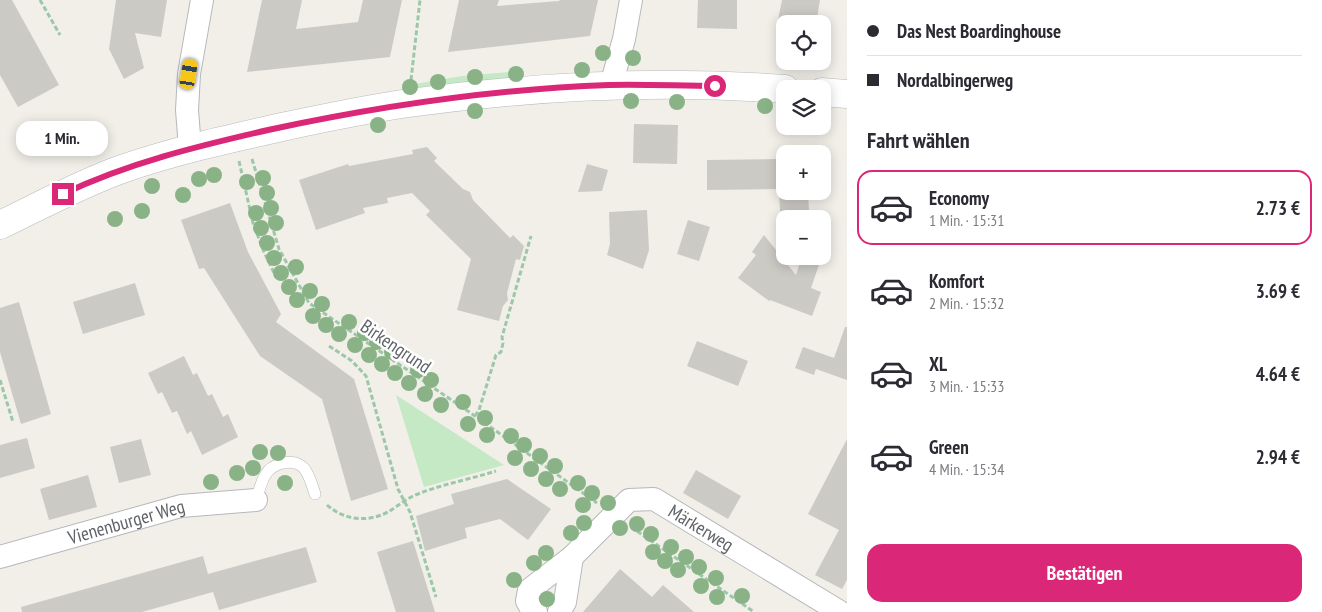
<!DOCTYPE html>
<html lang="de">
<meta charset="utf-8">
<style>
:root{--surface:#fff;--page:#f7f7f7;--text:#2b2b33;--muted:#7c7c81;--line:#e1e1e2;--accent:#db2777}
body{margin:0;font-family:"PT Sans Narrow",sans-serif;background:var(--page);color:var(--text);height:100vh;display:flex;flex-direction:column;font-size:19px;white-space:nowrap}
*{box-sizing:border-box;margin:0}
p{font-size:16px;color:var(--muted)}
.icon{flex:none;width:28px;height:28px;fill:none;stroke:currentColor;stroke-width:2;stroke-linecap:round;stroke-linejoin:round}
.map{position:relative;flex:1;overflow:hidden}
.sheet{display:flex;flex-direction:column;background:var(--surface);width:475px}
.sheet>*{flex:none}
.banner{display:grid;align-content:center;height:110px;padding:0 20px;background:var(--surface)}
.fabs{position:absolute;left:776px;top:15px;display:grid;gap:10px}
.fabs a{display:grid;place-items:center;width:55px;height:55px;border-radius:10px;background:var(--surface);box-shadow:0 2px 12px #0003;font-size:25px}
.end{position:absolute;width:22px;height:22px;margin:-11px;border:6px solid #db2777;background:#fff;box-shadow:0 0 0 2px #fff}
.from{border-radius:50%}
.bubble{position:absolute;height:35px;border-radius:15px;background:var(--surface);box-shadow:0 2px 12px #0003;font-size:16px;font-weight:700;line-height:35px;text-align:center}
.car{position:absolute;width:15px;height:30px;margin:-15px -8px;border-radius:6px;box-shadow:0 0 4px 1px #0007;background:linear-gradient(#f5c518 24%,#345 0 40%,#f5c518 0 76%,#345 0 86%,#f5c518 0)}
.banner b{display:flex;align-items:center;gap:18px;height:48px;font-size:19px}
.banner b+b{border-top:1px solid var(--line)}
.banner i{width:12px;height:12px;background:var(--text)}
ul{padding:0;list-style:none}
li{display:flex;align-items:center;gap:15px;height:75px;margin:0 10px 8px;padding:0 10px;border:2px solid transparent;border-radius:15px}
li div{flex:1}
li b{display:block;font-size:19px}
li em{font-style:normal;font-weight:700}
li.on{border-color:var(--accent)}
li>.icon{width:45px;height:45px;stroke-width:1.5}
h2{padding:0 20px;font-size:22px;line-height:60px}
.cta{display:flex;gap:10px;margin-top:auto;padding:10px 20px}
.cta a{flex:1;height:58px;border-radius:15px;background:var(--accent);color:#fff;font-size:20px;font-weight:700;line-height:58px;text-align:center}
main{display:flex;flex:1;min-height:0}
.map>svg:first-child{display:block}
.green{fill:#c5e8c5}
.building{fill:#cccac5}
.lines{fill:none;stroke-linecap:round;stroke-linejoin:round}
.lane-casing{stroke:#b5b8bc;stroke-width:12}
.street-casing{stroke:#b5b8bc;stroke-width:24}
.secondary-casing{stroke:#b6babf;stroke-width:29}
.path{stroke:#9cc7a9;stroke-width:3;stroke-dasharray:5 2.5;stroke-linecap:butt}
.lane{stroke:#fff;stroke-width:11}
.street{stroke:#fff;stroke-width:22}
.secondary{stroke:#fff;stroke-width:28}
.tree{fill:#89b387}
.route{stroke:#db2777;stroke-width:6}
.labels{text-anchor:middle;stroke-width:5;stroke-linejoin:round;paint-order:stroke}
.street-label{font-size:19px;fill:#5f6368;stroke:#fff}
</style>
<main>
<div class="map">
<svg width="847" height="612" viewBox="0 0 847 612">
<rect width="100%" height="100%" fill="#f1efe8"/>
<g class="green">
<polygon points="522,71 518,78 414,89 415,84 462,76"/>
<polygon points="396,395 504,465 424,487"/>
</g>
<g class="building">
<polygon points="0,0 12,0 59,85 18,107 0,75"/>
<polygon points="116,0 167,0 161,37 135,33 144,68 124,79 109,49"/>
<polygon points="262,0 302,0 296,29 358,22 363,0 402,0 390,57 247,72"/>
<polygon points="459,0 499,0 497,6 559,1 560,0 598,0 590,36 448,52"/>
<polygon points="698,0 737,0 737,29 697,28"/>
<polygon points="782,0 820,0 816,24 797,24 778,20"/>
<polygon points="634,124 678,125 677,164 633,163"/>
<polygon points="427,147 437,158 434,161 463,189 470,192 473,200 510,238 513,235 524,246 520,260 516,259 507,293 508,300 503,306 499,321 457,310 471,259 426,215 430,211 412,193 387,198 388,203 363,208 365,213 316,230 299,180 348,164 349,166 413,154 412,150"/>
<polygon points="778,159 779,189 707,190 707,160"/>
<polygon points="587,164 608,170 602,191 578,192"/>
<polygon points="779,191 808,191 809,211 780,211"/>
<polygon points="230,203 248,252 281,314 276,322 354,379 388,489 351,501 322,399 260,356 204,268 199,269 181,220"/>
<polygon points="647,210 649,250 643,269 607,255 610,244 609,212"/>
<polygon points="688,220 710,227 699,261 677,254"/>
<polygon points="764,235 796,275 802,256 822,256 811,288 821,292 812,316 770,300 769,301 738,278 756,255 752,252"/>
<polygon points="135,283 145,315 83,334 73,302"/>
<polygon points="19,302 51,414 21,424 0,352 0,308"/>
<polygon points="845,327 847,327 847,380 816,369 814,375 795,368 803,347 834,358"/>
<polygon points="697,341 748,361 738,386 687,366"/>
<polygon points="184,356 193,375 197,373 208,396 212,394 223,417 228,414 238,437 202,455 191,431 187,434 177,411 172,413 162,392 158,394 148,373"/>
<polygon points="27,438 35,468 0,478 0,445"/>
<polygon points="141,439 151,475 119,483 110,447"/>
<polygon points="847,439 847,580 842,589 815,575 839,530 808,514"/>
<polygon points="696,470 741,496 728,519 683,493"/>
<polygon points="88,475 97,507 49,520 40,489"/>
<polygon points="507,479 551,509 528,540 500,519 465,528 467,538 425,551 416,516 454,504 451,494"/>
<polygon points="413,541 435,612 396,612 377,552"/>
<polygon points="306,547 317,582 219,610 213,592 142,612 22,612 21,607 203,556 208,574"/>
<polygon points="620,569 652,597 663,585 694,612 583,612"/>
</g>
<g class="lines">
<defs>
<path id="lane" d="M256,500c3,-8 5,-19 10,-26 3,-6 10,-9 16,-11 24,-5 27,13 33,31"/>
<g id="street">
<polyline points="611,85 624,39 631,0"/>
<polyline points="190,148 187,110 189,74 202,0"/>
<path id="s1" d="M0,557l181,-51 75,-6"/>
<path id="s2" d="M536,612l-4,-2 -5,-9 2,-11 43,-33 57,-57 25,-1 186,113"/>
<polyline points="559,612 565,602 572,557"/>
</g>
<g id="secondary">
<polyline points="822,92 847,94"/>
<path d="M0,225c40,-19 80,-41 122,-56 52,-18 106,-30 160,-42 42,-9 85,-18 127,-24 125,-17 251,-23 376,-14"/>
</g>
</defs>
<use href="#lane" class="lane-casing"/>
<use href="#street" class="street-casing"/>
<use href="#secondary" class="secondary-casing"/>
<g class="path">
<polyline points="40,0 60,35"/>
<polyline points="411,80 420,0"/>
<polyline points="252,159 279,249 309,303 475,416 597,503"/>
<polyline points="239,161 253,223 264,252 276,277"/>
<polyline points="329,346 352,361 366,376 398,489 410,512 436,597"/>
<polyline points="0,380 13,422"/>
<polyline points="475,416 479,410 496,355 501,352 503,343 502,337 531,236"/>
<path d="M327,505c17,15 40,18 61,7 10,-6 19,-14 30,-18 25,-10 53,-15 78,-23"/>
<polyline points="631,527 754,612"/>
</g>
<use href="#lane" class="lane"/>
<use href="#street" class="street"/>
<use href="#secondary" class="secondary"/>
</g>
<g class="tree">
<circle cx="603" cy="53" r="8"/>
<circle cx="633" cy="58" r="8"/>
<circle cx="582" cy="70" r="8"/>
<circle cx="516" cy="74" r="8"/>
<circle cx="475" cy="77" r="8"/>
<circle cx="438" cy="82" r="8"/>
<circle cx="410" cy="87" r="8"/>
<circle cx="631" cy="101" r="8"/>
<circle cx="677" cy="102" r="8"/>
<circle cx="765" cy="106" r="8"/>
<circle cx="475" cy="111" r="8"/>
<circle cx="378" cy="125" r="8"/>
<circle cx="214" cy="175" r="8"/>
<circle cx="263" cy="178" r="8"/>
<circle cx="199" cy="179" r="8"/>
<circle cx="247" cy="182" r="8"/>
<circle cx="152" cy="186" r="8"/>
<circle cx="267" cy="193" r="8"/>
<circle cx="183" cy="195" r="8"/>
<circle cx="271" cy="208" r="8"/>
<circle cx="142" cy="211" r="8"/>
<circle cx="256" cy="213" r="8"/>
<circle cx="115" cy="219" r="8"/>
<circle cx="276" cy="223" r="8"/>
<circle cx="261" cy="228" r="8"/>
<circle cx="267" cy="243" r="8"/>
<circle cx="274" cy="258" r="8"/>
<circle cx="296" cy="267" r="8"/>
<circle cx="281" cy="273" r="8"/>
<circle cx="289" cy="287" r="8"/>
<circle cx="310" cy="291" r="8"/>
<circle cx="297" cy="300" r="8"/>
<circle cx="322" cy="304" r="8"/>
<circle cx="313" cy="316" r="8"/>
<circle cx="349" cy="322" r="8"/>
<circle cx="326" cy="325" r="8"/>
<circle cx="365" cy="333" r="8"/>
<circle cx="339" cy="334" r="8"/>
<circle cx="377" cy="342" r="8"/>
<circle cx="355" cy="345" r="8"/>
<circle cx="392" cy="352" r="8"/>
<circle cx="369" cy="355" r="8"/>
<circle cx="382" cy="364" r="8"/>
<circle cx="418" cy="370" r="8"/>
<circle cx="395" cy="373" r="8"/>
<circle cx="431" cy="380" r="8"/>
<circle cx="409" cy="383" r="8"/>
<circle cx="425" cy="394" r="8"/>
<circle cx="463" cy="402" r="8"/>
<circle cx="441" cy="405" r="8"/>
<circle cx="485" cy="418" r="8"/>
<circle cx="468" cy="424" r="8"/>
<circle cx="487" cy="435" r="8"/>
<circle cx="511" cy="436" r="8"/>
<circle cx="524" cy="445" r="8"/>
<circle cx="260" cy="452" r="8"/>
<circle cx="278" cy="453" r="8"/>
<circle cx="540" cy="456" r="8"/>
<circle cx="515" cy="458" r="8"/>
<circle cx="555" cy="466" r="8"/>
<circle cx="253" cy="468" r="8"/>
<circle cx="531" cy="469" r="8"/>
<circle cx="237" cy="473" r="8"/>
<circle cx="546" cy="479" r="8"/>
<circle cx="211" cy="482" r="8"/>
<circle cx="285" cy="483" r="8"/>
<circle cx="578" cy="483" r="8"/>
<circle cx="560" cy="489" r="8"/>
<circle cx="592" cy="493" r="8"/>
<circle cx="608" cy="503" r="8"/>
<circle cx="583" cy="505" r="8"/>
<circle cx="584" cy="523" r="8"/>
<circle cx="637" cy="524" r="8"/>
<circle cx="620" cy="528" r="8"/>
<circle cx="571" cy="533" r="8"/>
<circle cx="651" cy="534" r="8"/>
<circle cx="671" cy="547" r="8"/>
<circle cx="653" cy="552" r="8"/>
<circle cx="546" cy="553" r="8"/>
<circle cx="686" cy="557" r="8"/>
<circle cx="665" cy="561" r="8"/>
<circle cx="534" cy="563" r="8"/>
<circle cx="699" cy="567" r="8"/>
<circle cx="678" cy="570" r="8"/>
<circle cx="716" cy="578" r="8"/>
<circle cx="514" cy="580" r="8"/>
<circle cx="701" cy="586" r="8"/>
<circle cx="742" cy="596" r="8"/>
<circle cx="717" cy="597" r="8"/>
<circle cx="547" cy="599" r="8"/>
</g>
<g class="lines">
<path class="route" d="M63,194c65,-31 135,-48 205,-64 112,-24 226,-41 341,-45 35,-1 71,1 106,1"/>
</g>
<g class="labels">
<g class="street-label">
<text transform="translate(396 346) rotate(34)" y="7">Birkengrund</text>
<text dy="7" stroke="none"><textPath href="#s1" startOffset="131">Vienenburger Weg</textPath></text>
<text dy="7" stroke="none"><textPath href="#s2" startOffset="241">Märkerweg</textPath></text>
</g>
</g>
</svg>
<div class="fabs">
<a><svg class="icon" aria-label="locate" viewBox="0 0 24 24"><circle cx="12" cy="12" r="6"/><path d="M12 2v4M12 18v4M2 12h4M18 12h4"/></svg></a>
<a><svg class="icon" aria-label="layers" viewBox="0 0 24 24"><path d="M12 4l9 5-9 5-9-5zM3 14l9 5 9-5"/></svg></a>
<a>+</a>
<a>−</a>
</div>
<i class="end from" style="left:715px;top:86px"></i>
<i class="end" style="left:63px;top:194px"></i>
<div class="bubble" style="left:16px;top:121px;width:92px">1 Min.</div>
<i class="car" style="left:189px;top:74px;rotate:10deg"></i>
</div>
<section class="sheet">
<div class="banner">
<b><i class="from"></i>Das Nest Boardinghouse</b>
<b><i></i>Nordalbingerweg</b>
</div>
<h2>Fahrt wählen</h2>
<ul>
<li class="on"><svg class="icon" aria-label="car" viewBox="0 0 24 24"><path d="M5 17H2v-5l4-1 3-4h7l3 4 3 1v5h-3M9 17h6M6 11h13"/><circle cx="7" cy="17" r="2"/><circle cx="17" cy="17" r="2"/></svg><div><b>Economy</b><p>1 Min. · 15:31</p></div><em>2.73 €</em></li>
<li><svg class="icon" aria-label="car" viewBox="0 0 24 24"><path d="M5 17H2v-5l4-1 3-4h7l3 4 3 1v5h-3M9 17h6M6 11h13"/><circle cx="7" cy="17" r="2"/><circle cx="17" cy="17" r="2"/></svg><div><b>Komfort</b><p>2 Min. · 15:32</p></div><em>3.69 €</em></li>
<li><svg class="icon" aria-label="car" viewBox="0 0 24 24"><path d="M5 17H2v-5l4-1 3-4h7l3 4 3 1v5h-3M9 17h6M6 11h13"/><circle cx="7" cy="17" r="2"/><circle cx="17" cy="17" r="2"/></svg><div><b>XL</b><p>3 Min. · 15:33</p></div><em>4.64 €</em></li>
<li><svg class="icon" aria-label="car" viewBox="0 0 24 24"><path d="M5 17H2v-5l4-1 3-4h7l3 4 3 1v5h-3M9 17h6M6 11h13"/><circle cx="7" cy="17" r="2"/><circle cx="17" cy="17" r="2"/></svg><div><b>Green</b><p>4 Min. · 15:34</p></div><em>2.94 €</em></li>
</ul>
<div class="cta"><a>Bestätigen</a></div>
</section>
</main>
